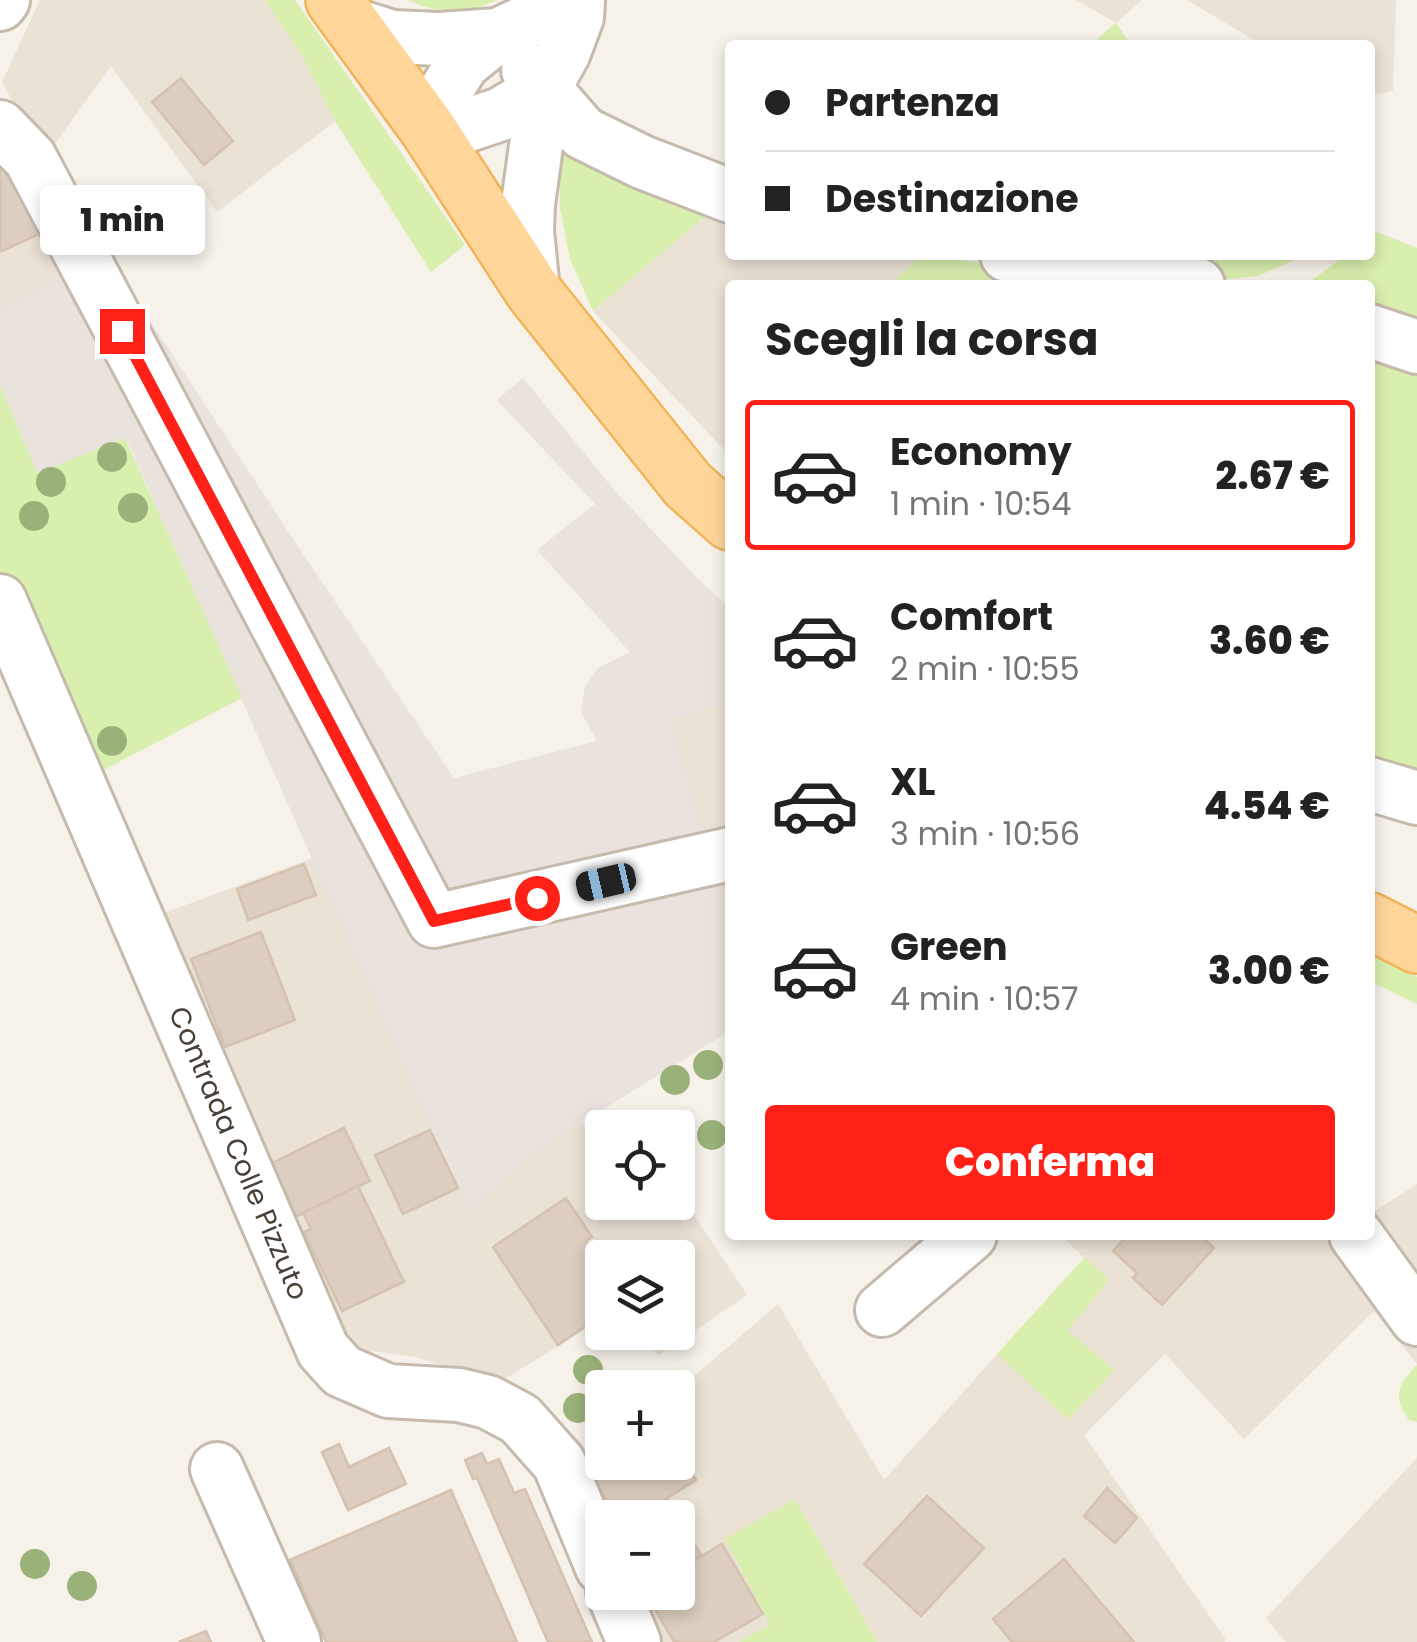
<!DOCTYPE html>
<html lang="it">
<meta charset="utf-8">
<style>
:root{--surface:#fff;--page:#f2f2f2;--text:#222;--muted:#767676;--line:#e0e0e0;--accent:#ff2017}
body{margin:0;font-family:Poppins,sans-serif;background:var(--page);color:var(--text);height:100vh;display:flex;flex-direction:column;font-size:38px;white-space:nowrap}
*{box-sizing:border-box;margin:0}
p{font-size:32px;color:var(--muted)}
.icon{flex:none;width:55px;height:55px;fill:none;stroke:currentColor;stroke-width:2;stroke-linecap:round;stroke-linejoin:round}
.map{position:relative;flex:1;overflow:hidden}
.sheet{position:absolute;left:725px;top:280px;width:650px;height:960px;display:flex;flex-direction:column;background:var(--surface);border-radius:10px;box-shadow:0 5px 15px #0003}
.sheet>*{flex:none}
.banner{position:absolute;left:725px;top:40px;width:650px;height:220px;border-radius:10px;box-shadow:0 5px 15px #0003;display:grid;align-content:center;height:220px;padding:0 40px;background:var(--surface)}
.tools{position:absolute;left:585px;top:1110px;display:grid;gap:20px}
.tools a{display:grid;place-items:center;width:110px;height:110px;border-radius:10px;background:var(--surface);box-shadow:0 5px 15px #0003;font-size:50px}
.end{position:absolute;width:45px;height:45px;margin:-22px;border:12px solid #ff2017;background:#fff;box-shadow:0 0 0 5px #fff}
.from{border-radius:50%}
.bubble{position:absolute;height:70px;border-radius:10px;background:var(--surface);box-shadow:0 5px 15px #0003;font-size:32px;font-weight:800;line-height:70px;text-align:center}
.car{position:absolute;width:30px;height:60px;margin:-30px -15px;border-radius:12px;box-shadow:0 0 8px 2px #0007;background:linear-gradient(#222 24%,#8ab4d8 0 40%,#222 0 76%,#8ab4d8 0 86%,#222 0)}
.banner b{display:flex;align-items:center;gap:35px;height:95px;font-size:38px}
.banner b+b{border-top:2px solid var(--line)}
.banner i{width:25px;height:25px;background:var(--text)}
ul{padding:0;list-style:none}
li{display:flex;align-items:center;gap:30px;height:150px;margin:0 20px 15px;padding:0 20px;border:5px solid transparent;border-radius:10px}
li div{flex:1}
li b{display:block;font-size:38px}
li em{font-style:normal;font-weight:800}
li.current{border-color:var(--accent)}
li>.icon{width:90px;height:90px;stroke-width:1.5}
h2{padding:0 40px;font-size:45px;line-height:120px}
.cta{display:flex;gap:20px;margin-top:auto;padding:20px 40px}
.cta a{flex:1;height:115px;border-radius:10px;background:var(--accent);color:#fff;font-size:40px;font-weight:800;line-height:115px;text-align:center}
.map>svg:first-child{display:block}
.residential{fill:#ebe2d6}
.industrial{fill:#e9e2dd}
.green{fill:#d9efad}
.building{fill:#dccec0;stroke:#d5c2af;stroke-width:2.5}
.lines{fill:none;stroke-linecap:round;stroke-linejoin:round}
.minor-casing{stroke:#c6baad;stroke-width:58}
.major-casing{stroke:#f2b45b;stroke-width:60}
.minor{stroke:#fff;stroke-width:52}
.major{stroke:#ffd699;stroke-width:55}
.tree{fill:#9ab27a}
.route{stroke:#ff2017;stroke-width:12}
.labels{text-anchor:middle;stroke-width:8;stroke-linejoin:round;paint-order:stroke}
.street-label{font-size:28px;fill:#4b4036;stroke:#fff}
</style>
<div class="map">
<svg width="1417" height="1642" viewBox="0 0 1417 1642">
<rect width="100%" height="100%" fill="#f6f1e9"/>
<g class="residential">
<polygon points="40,0 265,0 302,55 335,121 217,212 111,66 44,159 2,82"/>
<polygon points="1076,0 1142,0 1116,23"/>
<polygon points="1187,0 1396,0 1393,91 1379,94 1370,91 1370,45 1254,45 1256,41"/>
<polygon points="0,152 72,274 0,312"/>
<polygon points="720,204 730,207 730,255 921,255 891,285 730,285 730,456 593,311"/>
<polygon points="730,702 730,905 711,874 671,719"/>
<polygon points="313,858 408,1076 471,1209 537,1150 582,1122 602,1148 602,1202 676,1203 692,1212 747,1295 658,1356 642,1333 678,1332 678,1258 602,1258 602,1319 503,1380 575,1458 602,1440 602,1462 678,1462 678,1390 778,1304 884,1480 1084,1258 1061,1235 1333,1235 1417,1347 1417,1364 1374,1311 1244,1439 1165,1354 1084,1435 1226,1640 1224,1642 877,1642 795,1499 770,1624 739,1642 646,1642 626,1593 678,1592 678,1518 602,1518 500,1384 416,1357 361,1350 324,1317 145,920"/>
<polygon points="1417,1184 1417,1307 1370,1235 1370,1211 1375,1211"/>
<polygon points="1417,1458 1417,1642 1286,1642 1266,1618"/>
</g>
<polygon class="industrial" points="44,159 295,542 454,778 597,741 581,712 585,687 598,668 630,652 537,550 595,504 497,400 523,378 615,491 697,578 730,608 730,702 671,719 696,807 711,874 730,905 730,1031 537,1150 471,1209 408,1076 126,438 37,473 0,385 0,312 72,274"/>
<g class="green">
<polygon points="265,0 295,0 465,245 431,272 335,121 302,55"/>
<path d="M408,0h89c-30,14 -61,14 -89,0z"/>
<polygon points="1116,23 1131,45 1090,45"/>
<polygon points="572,133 720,204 593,311 570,259 560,208 559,163"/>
<polygon points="1377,232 1417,248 1417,330 1370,316 1370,285 1305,285 1346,255 1370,255 1370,237"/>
<polygon points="921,255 929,255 1118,285 891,285"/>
<polygon points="1066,255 1305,255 1258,276 1218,280"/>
<polygon points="1370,343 1417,359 1417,787 1370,775"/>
<polygon points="0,385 37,473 125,438 242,698 86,779 0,578"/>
<polygon points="1370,954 1417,977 1417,1004 1370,981"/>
<polygon points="1085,1257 1109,1280 1067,1331 1115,1370 1068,1419 997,1354"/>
<path d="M1417,1365v57l-8,-2c-17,-23 -11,-36 8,-55z"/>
<polygon points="795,1499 877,1642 739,1642 770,1624 725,1539"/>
</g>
<g class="building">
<polygon points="181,78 233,141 204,165 152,102"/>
<polygon points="12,159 46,231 0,252 0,164"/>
<polygon points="304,864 316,895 248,920 237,889"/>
<polygon points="261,932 295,1020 225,1047 191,959"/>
<polygon points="344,1128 370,1181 295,1217 270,1164"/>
<polygon points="430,1130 458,1188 403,1214 375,1155"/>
<polygon points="358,1186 404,1282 342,1311 304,1232 311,1229 303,1213"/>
<polygon points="566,1198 592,1237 586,1241 602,1265 602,1315 558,1345 493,1247"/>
<polygon points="1128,1235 1200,1235 1214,1248 1162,1305 1133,1278 1137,1273 1113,1251"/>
<polygon points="339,1444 349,1467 389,1448 406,1484 348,1510 322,1452"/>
<polygon points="602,1444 602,1462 678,1462 678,1450 696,1480 635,1518 617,1518 581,1457"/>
<polygon points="482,1453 487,1464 499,1459 514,1493 525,1489 592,1642 548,1642 477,1478 473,1479 465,1460"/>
<polygon points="1107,1488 1137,1518 1115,1543 1084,1516"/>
<polygon points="451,1490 517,1642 326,1642 290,1560"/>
<polygon points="927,1496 984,1548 921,1616 864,1564"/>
<polygon points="667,1499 701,1555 678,1570 678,1518 635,1518"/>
<polygon points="722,1544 763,1614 714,1642 674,1642 645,1592 678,1592 678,1570"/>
<polygon points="1064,1559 1134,1642 1012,1642 993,1619"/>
<polygon points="206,1631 211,1642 179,1642"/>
</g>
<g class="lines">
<defs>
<g id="minor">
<polyline points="0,4 3,0"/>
<polyline points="354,25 392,37 440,39 498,35"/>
<polyline points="528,70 583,133 642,162 730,196"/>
<polyline points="544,88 501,114 462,127 428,129 443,95 463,63 498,35 528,21 549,0"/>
<polyline points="0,127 30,158 434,921 730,854"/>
<polyline points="1007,255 1198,285"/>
<polyline points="533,291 527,231 528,204 544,88 564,52 577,17 578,0"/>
<polyline points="1370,331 1417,347"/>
<polyline points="0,601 323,1350 342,1371 388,1391 459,1395 488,1402 520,1419 559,1463 602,1567"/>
<polyline points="1370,784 1417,798"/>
<polyline points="1356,1235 1417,1319"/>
<polyline points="882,1310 970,1235"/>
<polyline points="217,1469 294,1642"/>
<polyline points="613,1592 634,1642"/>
</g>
<g id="major">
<polyline points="334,0 428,129 533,291 688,485 730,522"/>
<polyline points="1370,921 1417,945"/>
</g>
</defs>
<use href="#minor" class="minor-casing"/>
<use href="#major" class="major-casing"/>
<use href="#minor" class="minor"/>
<use href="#major" class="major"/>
</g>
<g class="tree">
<circle cx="112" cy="457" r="15"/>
<circle cx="51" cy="482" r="15"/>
<circle cx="133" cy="508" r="15"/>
<circle cx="34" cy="516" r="15"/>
<circle cx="112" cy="741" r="15"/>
<circle cx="708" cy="1065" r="15"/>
<circle cx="675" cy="1080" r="15"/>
<circle cx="712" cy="1135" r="15"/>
<circle cx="588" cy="1370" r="15"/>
<circle cx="578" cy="1408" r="15"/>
<circle cx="35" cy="1564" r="15"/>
<circle cx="82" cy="1586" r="15"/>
</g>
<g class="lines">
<polyline class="route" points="122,331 434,921 537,898"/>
</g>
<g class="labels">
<g class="street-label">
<text transform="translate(239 1153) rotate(67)" y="10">Contrada Colle Pizzuto</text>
</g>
</g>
</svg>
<div class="tools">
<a><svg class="icon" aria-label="locate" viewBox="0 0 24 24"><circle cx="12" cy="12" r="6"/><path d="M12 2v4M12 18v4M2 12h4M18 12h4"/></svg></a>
<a><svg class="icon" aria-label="layers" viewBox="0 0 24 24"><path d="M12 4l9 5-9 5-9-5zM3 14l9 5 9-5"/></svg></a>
<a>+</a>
<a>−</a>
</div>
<i class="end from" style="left:537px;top:898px"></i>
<i class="end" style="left:122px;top:331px"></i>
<div class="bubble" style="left:40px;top:185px;width:165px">1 min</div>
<i class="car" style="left:606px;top:882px;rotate:257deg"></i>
<div class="banner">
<b><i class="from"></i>Partenza</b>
<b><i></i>Destinazione</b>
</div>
<section class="sheet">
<h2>Scegli la corsa</h2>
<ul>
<li class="current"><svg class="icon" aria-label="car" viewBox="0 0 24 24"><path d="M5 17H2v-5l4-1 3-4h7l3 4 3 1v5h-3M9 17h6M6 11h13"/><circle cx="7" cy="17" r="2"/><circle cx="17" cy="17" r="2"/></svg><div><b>Economy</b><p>1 min · 10:54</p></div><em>2.67 €</em></li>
<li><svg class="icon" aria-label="car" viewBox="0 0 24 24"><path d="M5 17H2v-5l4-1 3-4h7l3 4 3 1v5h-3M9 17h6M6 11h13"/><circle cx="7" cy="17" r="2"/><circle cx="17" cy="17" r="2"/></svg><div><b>Comfort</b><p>2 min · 10:55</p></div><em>3.60 €</em></li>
<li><svg class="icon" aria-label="car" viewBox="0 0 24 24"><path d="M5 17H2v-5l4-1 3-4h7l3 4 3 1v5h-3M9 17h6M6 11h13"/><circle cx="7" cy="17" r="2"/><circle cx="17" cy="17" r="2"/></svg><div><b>XL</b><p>3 min · 10:56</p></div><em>4.54 €</em></li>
<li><svg class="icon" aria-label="car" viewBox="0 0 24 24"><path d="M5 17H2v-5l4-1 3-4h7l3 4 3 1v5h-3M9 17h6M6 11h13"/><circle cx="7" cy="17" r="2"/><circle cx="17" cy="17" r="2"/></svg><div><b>Green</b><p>4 min · 10:57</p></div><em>3.00 €</em></li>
</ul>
<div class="cta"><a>Conferma</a></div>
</section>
</div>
